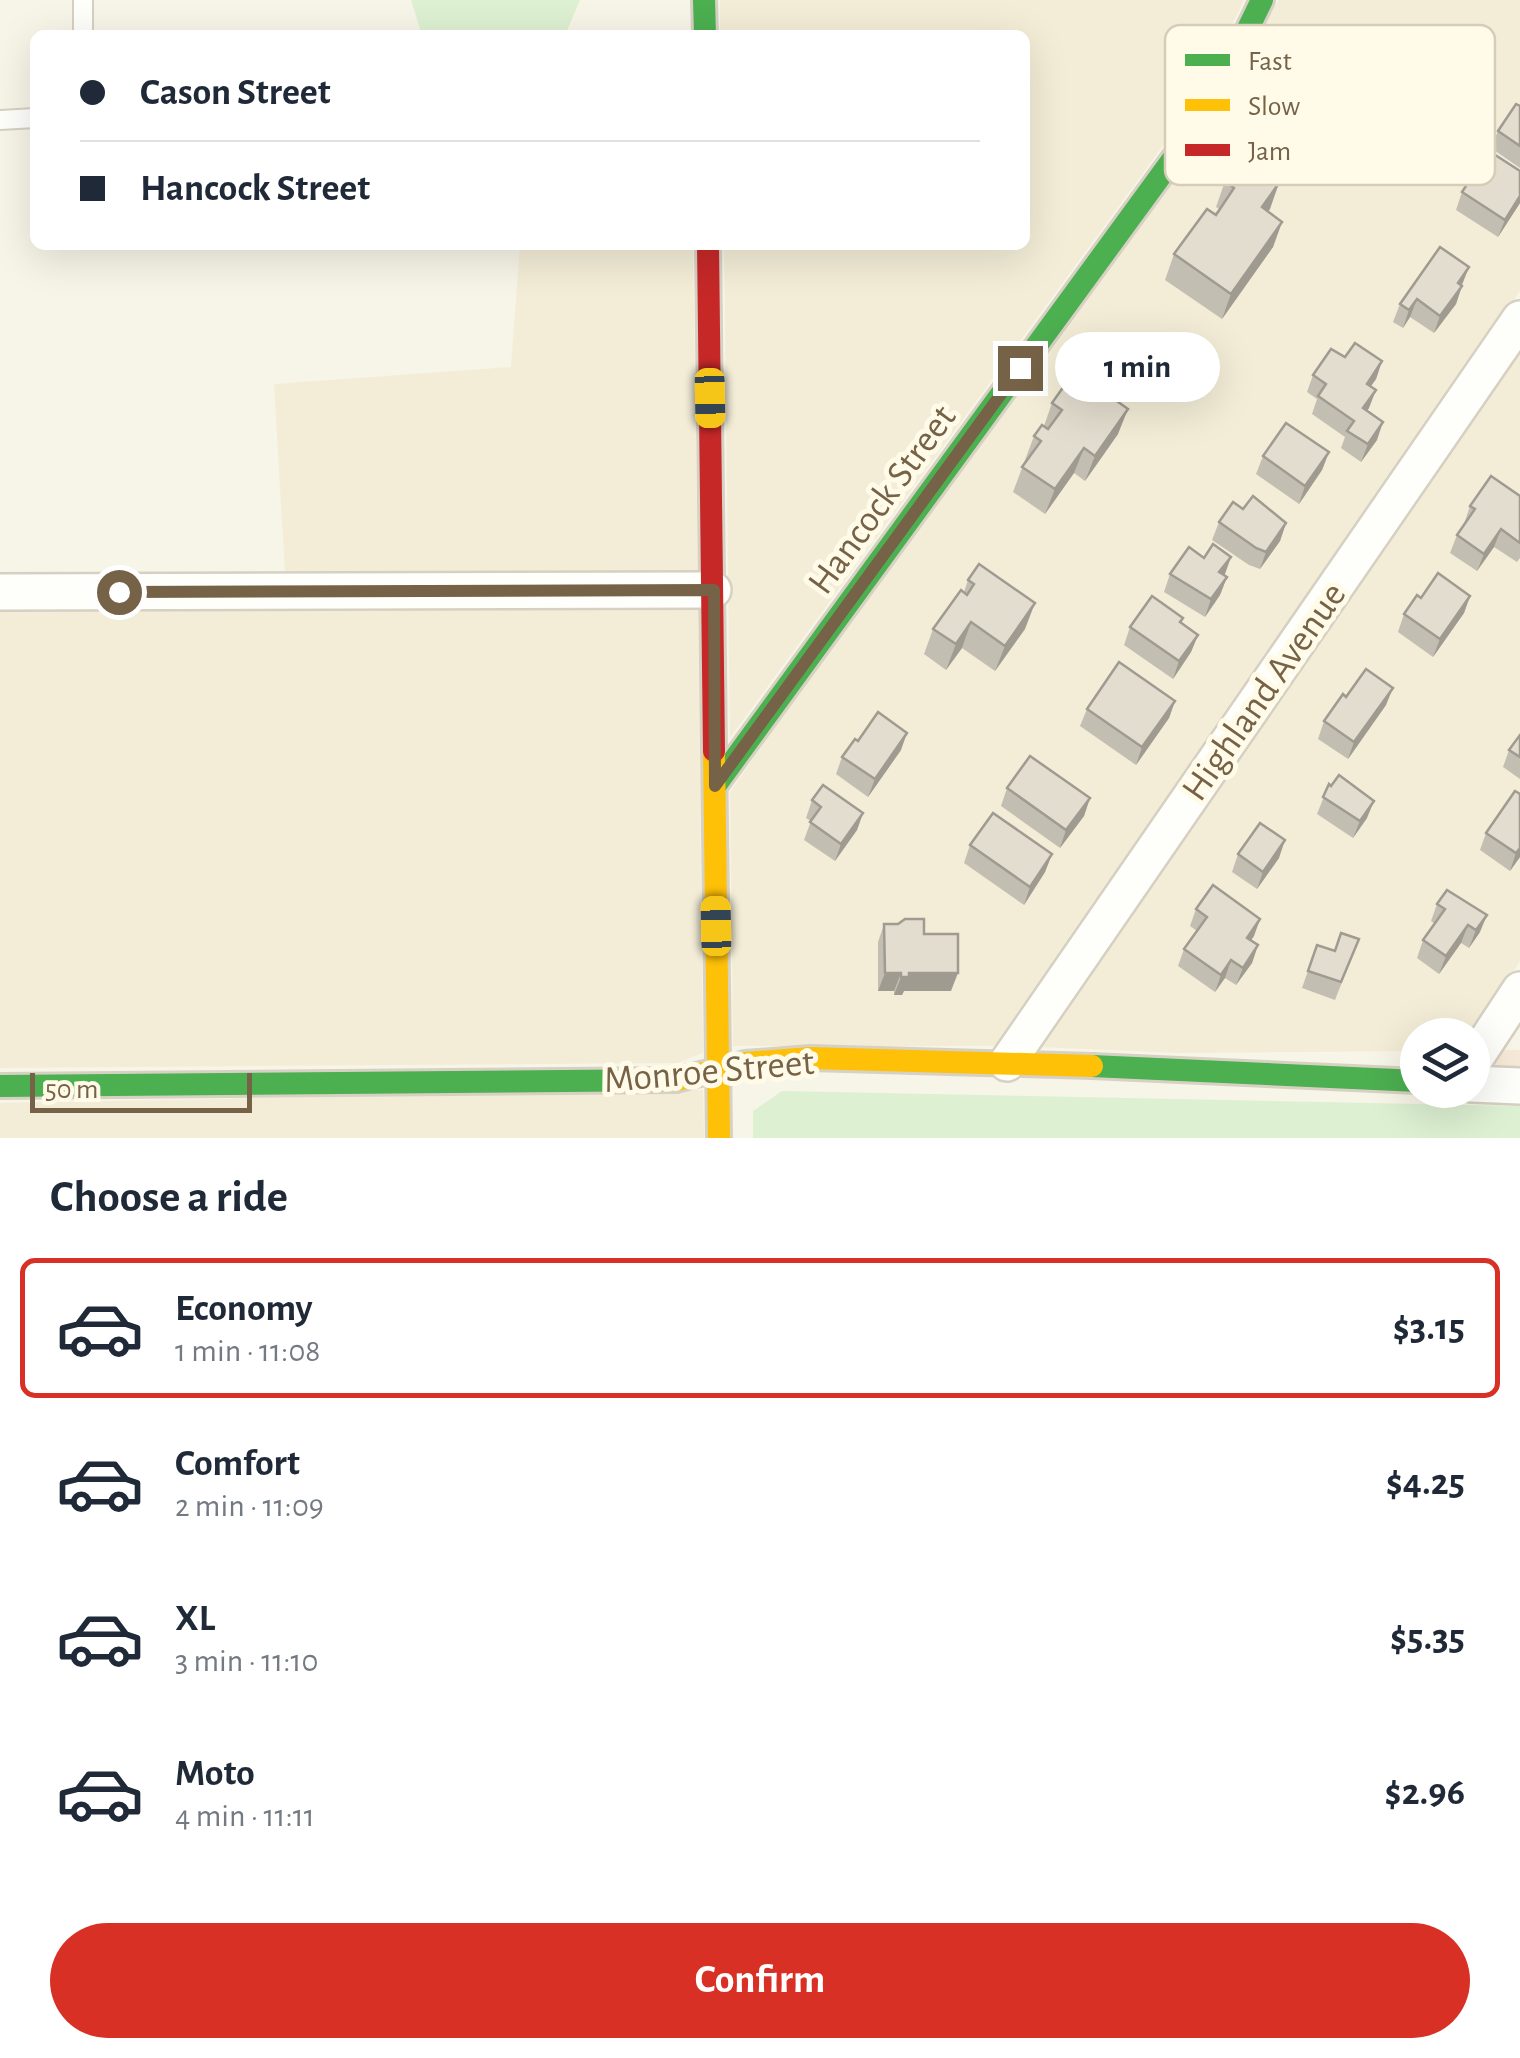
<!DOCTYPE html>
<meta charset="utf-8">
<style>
:root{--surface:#fff;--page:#f2f2f3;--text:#1f2937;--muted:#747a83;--line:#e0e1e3;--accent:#d93025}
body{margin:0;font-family:"Alegreya Sans",sans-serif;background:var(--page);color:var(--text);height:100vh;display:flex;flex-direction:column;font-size:38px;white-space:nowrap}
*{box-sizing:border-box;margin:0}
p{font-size:32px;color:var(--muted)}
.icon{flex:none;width:55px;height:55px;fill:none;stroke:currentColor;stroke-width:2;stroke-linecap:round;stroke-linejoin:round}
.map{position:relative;height:1138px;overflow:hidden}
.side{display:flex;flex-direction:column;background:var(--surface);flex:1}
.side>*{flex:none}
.top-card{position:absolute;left:30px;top:30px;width:1000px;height:220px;border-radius:15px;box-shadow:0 10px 40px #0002;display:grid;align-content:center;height:220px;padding:0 50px;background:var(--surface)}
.controls{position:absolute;left:1400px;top:1018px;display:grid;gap:20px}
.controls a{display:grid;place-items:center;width:90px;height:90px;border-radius:50%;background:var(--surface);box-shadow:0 10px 40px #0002;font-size:50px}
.scale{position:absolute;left:30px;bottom:25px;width:222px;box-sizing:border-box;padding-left:10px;border:5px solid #756247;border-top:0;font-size:28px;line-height:35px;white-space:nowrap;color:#756247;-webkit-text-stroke:8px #fffbe8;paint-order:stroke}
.end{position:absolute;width:45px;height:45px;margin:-22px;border:12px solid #756247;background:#fff;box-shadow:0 0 0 5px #fff}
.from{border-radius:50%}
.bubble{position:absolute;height:70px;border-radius:35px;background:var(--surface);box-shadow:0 10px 40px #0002;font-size:32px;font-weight:700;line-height:70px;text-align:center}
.car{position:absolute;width:30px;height:60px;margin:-30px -15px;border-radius:12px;box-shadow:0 0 8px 2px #0007;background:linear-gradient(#f5c518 24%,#345 0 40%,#f5c518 0 76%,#345 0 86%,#f5c518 0)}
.top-card b{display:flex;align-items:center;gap:35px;height:95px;font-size:38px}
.top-card b+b{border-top:2px solid var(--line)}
.top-card i{width:25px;height:25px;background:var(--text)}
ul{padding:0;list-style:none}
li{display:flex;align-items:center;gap:30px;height:140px;margin:0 20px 15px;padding:0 30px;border:5px solid transparent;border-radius:15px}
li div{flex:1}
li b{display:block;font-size:38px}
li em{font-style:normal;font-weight:700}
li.selected{border-color:var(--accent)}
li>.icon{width:90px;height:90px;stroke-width:1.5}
h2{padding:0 50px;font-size:45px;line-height:120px}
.primary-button{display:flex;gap:20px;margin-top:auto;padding:20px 50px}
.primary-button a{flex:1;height:115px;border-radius:60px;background:var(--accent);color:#fff;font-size:40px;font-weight:700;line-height:115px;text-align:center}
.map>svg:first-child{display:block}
.residential{fill:#f3edd7}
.commercial{fill:#f6e9d7}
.green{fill:#ddf0d1}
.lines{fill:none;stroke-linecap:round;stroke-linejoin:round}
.lane-casing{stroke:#d6d0c2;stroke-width:22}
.street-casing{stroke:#d6d0c2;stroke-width:40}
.fast-casing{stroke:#d7d1c4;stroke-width:28}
.slow-casing{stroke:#d7d1c4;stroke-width:28}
.jam-casing{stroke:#d7d1c4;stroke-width:28}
.lane{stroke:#fefefb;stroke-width:18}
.street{stroke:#fefefb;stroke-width:35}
.fast{stroke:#4caf50;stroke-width:22}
.slow{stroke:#ffc107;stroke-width:22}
.jam{stroke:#c62828;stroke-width:22}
.wall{fill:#c3beb2}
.shaded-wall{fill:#9f9b91}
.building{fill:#e3ddcf;stroke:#9f9b91;stroke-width:2.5}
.route{stroke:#756247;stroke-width:12}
.labels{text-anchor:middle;stroke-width:10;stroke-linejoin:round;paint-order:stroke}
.street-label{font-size:38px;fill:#756247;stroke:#fffbe8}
.key{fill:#fffbe8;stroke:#d6cdb8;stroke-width:2.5}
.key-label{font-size:28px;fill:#756247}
</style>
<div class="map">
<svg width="1520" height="1138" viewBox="0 0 1520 1138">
<rect width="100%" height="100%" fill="#f7f5e7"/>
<g class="residential">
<polygon points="720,0 1244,0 1195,102 730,738 724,245 1025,245 1025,35 720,35"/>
<polygon points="1279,0 1520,0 1520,291 999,1046 733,1046 730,792"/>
<polygon points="520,245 693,245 698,572 285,574 274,384 511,367"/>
<polygon points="1520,348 1520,961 1472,1035 1418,1035 1417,1051 1178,1053 1038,1047"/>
<polygon points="698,607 703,1053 677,1063 0,1068 0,609"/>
<polygon points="703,1090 704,1138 0,1138 0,1103"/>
</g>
<polygon class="commercial" points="1500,1050 1520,1050 1520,1068 1489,1067"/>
<g class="green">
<polygon points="411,0 580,0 565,35 422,35"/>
<polygon points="782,1091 1520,1106 1520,1138 753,1138 753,1111"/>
</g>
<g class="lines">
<defs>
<g id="lane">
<polyline points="83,0 83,35"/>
<polyline points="0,120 35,118"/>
</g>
<g id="street">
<polyline points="0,592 713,590"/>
<polyline points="1007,1063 1520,319"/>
<polyline points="1472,1063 1520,990"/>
<polyline points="1472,1084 1520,1086"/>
</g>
<g id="fast">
<polyline points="704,0 705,35"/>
<polyline points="715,786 1208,111 1262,0"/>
<polyline points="1092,1066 1418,1081"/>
<polyline points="0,1086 676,1080"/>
</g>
<g id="slow">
<polyline points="714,751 719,1138"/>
<polyline points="676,1080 745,1063 810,1058 1092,1066"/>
</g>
<polyline id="jam" points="708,245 714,751"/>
</defs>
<use href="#lane" class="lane-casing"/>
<use href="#street" class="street-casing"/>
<use href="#fast" class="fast-casing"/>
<use href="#slow" class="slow-casing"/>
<use href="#jam" class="jam-casing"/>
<use href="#lane" class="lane"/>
<use href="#street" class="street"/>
<use href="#fast" class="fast"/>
<use href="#slow" class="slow"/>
<use href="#jam" class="jam"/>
</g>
<g class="wall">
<polygon points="1520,106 1520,168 1491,148 1498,131"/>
<polygon points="1225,181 1279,183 1268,211 1282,222 1273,247 1222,319 1165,280 1174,254 1219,209 1216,207"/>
<polygon points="1462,192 1520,203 1498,237 1456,210"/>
<polygon points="1462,286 1456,304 1434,333 1410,317 1403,328 1393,322 1400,304"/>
<polygon points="1345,357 1382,361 1376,379 1370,387 1369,408 1367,411 1377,440 1361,462 1341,448 1345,437 1312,414 1317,399 1307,392 1313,375"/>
<polygon points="1084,378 1119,381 1115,400 1118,434 1085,481 1074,473 1045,514 1013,492 1034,436 1044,426 1052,403"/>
<polygon points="1329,452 1322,470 1299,504 1256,474 1263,456"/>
<polygon points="1520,496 1520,558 1517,562 1494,547 1477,571 1450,553 1457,535 1464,524 1470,506"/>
<polygon points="1243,509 1286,523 1280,541 1260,569 1249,565 1212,540 1219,522"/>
<polygon points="979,564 1025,629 995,671 962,648 946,670 924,654 933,629 964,592 968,580"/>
<polygon points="1170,574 1224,575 1227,577 1220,595 1205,617 1164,592"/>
<polygon points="1470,596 1464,613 1433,657 1398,632 1404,614 1421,598"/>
<polygon points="1183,618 1181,623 1198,635 1191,652 1173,679 1124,645 1130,627"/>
<polygon points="1175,701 1169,718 1136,765 1080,726 1087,709"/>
<polygon points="1386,705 1348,759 1318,739 1324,721"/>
<polygon points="1520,735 1520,779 1503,767 1509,750"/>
<polygon points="901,750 868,797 836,774 842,757"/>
<polygon points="1329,784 1367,818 1353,838 1317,814"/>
<polygon points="1007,788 1090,798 1084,816 1060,848 1001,806"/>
<polygon points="1520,794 1520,857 1510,871 1480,850 1486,833"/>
<polygon points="812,800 863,813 857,830 835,861 804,840 811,821 806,818"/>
<polygon points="970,845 1052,854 1045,872 1024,905 964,863"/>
<polygon points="1238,854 1279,858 1257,889 1232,872"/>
<polygon points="1437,904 1480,932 1469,948 1461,943 1439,974 1417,958 1423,940 1435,924 1431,921"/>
<polygon points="1196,909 1260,919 1251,941 1258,945 1252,963 1236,985 1225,978 1215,992 1178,966 1184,949 1197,931 1190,926"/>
<polygon points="884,924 924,934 951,991 904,991 902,995 894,995 894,991 878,991 878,942"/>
<polygon points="1359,939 1335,1000 1302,988 1317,945 1334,951"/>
</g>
<g class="shaded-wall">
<polygon points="1279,183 1270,209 1253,233 1262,207"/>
<polygon points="1520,196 1520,203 1498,237 1505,220"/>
<polygon points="1282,222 1273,247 1222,319 1231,294"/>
<polygon points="1469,267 1462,285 1451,301 1458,283"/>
<polygon points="1462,286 1456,304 1434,333 1440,316"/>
<polygon points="1417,299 1410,317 1403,328 1409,310"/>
<polygon points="1382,361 1376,379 1360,402 1367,384"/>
<polygon points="1376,390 1369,408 1356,425 1363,408"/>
<polygon points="1128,409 1118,434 1085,481 1095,456"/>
<polygon points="1383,422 1377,440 1361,462 1368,444"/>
<polygon points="1084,448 1074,473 1045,514 1055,489"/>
<polygon points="1329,452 1322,470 1299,504 1305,486"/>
<polygon points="1286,523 1280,541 1260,569 1266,552"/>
<polygon points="1501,529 1494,547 1477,571 1484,554"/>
<polygon points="1231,557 1225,574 1213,589 1219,572"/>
<polygon points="1227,577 1220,595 1205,617 1211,599"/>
<polygon points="1470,596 1464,613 1433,657 1440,639"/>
<polygon points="1035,603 1025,629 995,671 1005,646"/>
<polygon points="971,622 962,648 946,670 956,644"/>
<polygon points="1198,635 1191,652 1173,679 1179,661"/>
<polygon points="1393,688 1386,705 1348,759 1354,742"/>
<polygon points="1175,701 1169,718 1136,765 1142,747"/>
<polygon points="907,733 901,750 868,797 875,779"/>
<polygon points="1090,798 1084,816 1060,848 1066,830"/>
<polygon points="1374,801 1367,818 1353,838 1360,821"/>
<polygon points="863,813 857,830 835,861 841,844"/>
<polygon points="1285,840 1279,858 1257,889 1263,872"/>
<polygon points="1520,848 1520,857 1510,871 1516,853"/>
<polygon points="1052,854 1045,872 1024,905 1030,887"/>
<polygon points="1487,915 1480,932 1469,948 1476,930"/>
<polygon points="1260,919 1254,936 1241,955 1247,938"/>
<polygon points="1468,925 1461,943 1439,974 1446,956"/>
<polygon points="1258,945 1252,963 1236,985 1243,968"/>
<polygon points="1231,960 1225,978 1215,992 1221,975"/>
<polygon points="885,973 901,973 894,991 878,991"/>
<polygon points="909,973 958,973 951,991 904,991 902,995 894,995 901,977"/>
</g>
<g class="building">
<polygon points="1516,104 1520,106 1520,146 1498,131"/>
<polygon points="1489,151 1520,171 1520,196 1505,220 1462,192"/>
<polygon points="1242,157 1279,183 1262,207 1282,222 1231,294 1174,254 1207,209 1216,215 1234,188 1225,181"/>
<polygon points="1440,247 1469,267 1458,283 1462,286 1440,316 1417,299 1409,310 1400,304"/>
<polygon points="1355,343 1382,361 1367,384 1376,390 1363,408 1383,422 1368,444 1347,431 1354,421 1318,396 1326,384 1313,375 1331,349 1345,357"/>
<polygon points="1100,356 1122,372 1117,379 1121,382 1116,389 1112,386 1107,394 1128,409 1095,456 1084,448 1055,489 1022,467 1041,441 1034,436 1042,425 1048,429 1062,410 1052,403 1074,372 1084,378"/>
<polygon points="1286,423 1329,452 1305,486 1263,456"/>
<polygon points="1491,476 1520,496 1520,543 1501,529 1484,554 1457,535 1475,509 1470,506"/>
<polygon points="1253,496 1286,523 1266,552 1256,548 1219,522 1233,502 1243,509"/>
<polygon points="1213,544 1231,557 1219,572 1227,577 1211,599 1170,574 1189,547 1204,558"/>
<polygon points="979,564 1035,603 1005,646 971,622 956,644 933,629 961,590 967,595 974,584 968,580"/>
<polygon points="1438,573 1470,596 1440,639 1404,614 1417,595 1421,598"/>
<polygon points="1152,596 1183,618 1180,622 1198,635 1179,661 1130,627"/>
<polygon points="1119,662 1175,701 1142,747 1087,709"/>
<polygon points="1366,669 1393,688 1354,742 1324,721 1343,694 1346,697"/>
<polygon points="878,712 907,733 875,779 842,757 855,739 858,741"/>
<polygon points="1520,735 1520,757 1509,750"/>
<polygon points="1030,756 1090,798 1066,830 1007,788"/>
<polygon points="1339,775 1374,801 1360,821 1323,797 1329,784 1331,786"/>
<polygon points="823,785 863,813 841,844 810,822 821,807 812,800"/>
<polygon points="1515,791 1520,794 1520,848 1516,853 1486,833"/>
<polygon points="993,813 1052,854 1030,887 970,845"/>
<polygon points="1260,823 1285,840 1263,872 1238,854"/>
<polygon points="1213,885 1260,919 1247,938 1258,945 1243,968 1231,960 1221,975 1184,949 1207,917 1196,909"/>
<polygon points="1447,890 1487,915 1476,930 1468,925 1446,956 1423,940 1445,909 1437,904"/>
<polygon points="905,919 924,919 924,934 958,934 958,973 909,973 909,977 901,977 901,973 885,973 884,924 898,924"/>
<polygon points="1341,933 1359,939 1341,982 1308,971 1317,945 1335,951"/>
</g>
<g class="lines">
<polyline class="route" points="119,592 714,590 715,786 1020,368"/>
</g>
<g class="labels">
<g class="street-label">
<text transform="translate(881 499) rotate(-54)" y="13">Hancock Street</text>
<text transform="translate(1263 691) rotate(-55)" y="13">Highland Avenue</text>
<text transform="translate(709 1070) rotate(-5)" y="13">Monroe Street</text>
</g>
</g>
<rect x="1165" y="25" width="330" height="160" rx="15" class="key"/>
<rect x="1185" y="54" width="45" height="12" fill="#4caf50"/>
<rect x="1185" y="99" width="45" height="12" fill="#ffc107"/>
<rect x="1185" y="144" width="45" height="12" fill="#c62828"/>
<g class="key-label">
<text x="1248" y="70">Fast</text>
<text x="1248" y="115">Slow</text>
<text x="1248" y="160">Jam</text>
</g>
</svg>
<div class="controls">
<a><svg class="icon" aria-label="layers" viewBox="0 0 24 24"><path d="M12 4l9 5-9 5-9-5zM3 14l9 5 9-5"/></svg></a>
</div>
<div class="scale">50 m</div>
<i class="end from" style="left:119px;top:592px"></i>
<i class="end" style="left:1020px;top:368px"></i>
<div class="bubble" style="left:1055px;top:332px;width:165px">1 min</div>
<i class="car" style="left:710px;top:398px;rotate:179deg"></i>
<i class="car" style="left:716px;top:926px;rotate:359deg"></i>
<div class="top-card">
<b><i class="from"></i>Cason Street</b>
<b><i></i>Hancock Street</b>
</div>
</div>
<section class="side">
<h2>Choose a ride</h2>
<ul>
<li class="selected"><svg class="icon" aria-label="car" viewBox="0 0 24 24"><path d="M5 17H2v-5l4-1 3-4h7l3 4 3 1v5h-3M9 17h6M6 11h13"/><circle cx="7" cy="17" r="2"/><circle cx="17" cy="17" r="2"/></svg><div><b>Economy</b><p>1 min · 11:08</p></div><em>$3.15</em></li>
<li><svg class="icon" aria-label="car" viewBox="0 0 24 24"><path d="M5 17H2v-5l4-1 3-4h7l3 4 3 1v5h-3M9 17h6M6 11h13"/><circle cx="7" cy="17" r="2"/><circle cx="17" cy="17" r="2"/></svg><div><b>Comfort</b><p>2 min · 11:09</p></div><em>$4.25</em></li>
<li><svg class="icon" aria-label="car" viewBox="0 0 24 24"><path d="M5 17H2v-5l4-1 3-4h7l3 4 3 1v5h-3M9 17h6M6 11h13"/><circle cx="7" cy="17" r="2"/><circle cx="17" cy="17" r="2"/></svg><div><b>XL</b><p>3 min · 11:10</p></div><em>$5.35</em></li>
<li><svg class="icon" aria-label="car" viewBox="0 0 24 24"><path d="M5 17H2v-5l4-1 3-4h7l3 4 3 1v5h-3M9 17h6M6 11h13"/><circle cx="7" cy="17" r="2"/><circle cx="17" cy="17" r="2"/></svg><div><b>Moto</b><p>4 min · 11:11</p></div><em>$2.96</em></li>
</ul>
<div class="primary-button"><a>Confirm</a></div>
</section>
